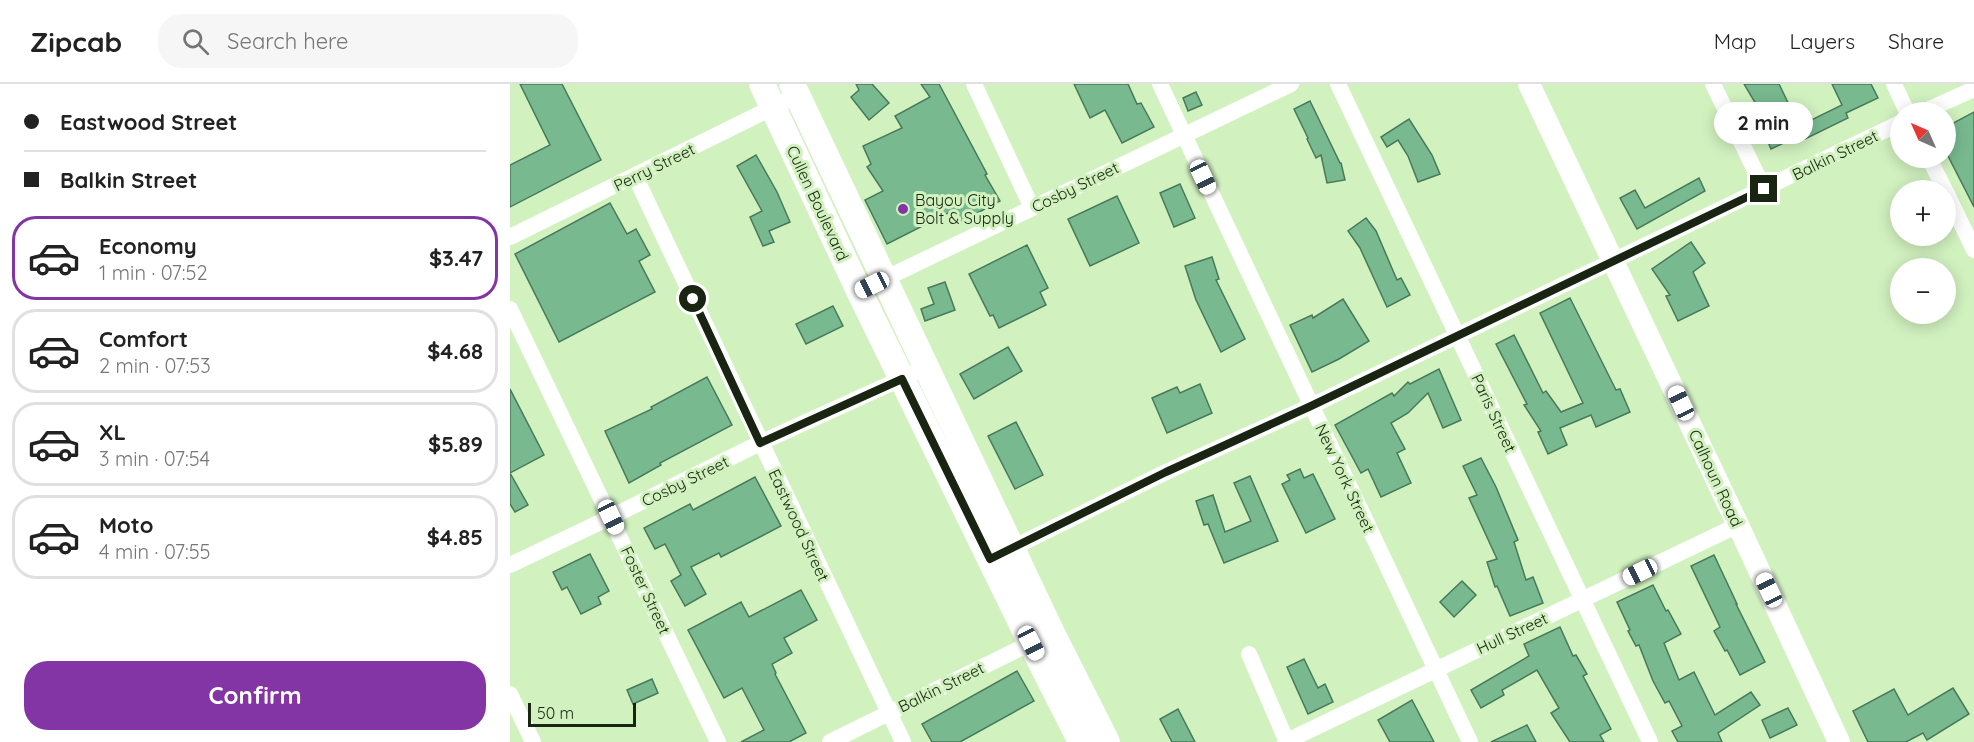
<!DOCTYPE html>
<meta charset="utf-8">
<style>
:root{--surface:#fff;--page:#f6f6f6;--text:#222;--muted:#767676;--line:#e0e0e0;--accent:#8435a5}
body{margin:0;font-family:Quicksand,sans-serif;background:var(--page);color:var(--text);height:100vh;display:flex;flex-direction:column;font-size:22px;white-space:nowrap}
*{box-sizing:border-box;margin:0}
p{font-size:20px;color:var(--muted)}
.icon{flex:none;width:33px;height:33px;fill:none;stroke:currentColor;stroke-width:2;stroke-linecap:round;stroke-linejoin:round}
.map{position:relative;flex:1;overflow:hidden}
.panel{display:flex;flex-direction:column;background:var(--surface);width:510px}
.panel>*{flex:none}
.banner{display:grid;align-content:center;height:132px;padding:0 24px;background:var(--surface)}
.needle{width:39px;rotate:315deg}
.fabs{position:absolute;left:1380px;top:18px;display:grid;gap:12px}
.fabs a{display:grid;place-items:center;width:66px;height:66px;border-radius:50%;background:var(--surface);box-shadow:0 3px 15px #0003;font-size:30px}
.scale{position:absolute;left:18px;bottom:15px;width:108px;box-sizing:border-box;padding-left:6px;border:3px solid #192512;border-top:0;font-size:16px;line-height:21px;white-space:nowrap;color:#192512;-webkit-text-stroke:4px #d1f1bf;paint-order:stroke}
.end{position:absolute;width:27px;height:27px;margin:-14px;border:8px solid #192512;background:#fff;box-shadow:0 0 0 3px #fff}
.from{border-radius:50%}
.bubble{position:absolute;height:42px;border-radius:21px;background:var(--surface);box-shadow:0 3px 15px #0003;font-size:20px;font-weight:800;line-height:42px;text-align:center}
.car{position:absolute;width:18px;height:36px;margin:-18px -9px;border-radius:8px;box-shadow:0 0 4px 2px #0007;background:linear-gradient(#fff 24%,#345 0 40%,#fff 0 76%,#345 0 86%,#fff 0)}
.banner b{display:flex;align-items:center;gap:21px;height:57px;font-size:22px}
.banner b+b{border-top:2px solid var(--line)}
.banner i{width:15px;height:15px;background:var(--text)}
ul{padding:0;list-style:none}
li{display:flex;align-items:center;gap:18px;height:84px;margin:0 12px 9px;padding:0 12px;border:3px solid var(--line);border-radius:24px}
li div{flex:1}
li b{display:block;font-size:22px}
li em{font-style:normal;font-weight:800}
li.active{border-color:var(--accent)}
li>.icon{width:54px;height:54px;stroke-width:1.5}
.primary-button{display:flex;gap:12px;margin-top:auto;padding:12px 24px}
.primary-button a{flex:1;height:69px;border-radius:24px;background:var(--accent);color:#fff;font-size:24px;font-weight:800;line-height:69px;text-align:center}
header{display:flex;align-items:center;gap:36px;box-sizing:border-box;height:84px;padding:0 30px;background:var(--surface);border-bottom:2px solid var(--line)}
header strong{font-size:28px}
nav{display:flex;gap:33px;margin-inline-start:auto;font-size:21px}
.search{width:420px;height:54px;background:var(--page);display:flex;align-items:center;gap:15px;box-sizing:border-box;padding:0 21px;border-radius:24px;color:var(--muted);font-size:22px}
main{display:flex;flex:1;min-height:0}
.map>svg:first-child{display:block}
.building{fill:#79b98f;stroke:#487a5a;stroke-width:1.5}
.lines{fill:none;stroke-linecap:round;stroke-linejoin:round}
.street{stroke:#fff;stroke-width:16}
.secondary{stroke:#fff;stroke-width:22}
.primary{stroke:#fff;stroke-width:26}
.route{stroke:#192512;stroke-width:8}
.poi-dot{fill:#8435a5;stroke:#d1f1bf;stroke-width:2}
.labels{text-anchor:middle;stroke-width:6;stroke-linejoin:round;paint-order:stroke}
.street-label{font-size:16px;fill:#192512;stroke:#d1f1bf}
.poi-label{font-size:16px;fill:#192512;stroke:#d1f1bf;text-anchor:start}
</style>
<header>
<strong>Zipcab</strong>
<div class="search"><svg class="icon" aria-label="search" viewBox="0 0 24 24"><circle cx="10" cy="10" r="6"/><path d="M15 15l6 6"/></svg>Search here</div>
<nav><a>Map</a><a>Layers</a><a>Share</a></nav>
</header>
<main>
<section class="panel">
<div class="banner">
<b><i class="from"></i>Eastwood Street</b>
<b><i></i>Balkin Street</b>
</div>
<ul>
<li class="active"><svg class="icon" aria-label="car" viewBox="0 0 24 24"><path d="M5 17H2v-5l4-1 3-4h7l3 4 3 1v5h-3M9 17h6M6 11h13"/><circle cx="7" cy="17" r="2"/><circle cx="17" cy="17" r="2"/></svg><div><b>Economy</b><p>1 min · 07:52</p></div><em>$3.47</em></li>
<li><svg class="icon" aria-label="car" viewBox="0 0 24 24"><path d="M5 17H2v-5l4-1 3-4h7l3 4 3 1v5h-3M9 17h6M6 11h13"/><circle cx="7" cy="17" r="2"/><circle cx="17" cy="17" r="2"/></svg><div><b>Comfort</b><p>2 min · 07:53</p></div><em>$4.68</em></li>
<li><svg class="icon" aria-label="car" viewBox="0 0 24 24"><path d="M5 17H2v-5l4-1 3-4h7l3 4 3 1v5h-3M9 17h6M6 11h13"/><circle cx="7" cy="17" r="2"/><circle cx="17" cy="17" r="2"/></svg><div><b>XL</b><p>3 min · 07:54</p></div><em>$5.89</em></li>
<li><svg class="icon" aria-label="car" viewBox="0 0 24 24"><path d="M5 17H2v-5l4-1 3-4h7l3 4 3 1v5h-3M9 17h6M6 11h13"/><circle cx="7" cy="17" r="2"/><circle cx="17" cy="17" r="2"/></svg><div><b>Moto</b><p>4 min · 07:55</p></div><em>$4.85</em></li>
</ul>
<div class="primary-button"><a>Confirm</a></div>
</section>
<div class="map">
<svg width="1464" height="658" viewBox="0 0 1464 658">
<rect width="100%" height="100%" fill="#d1f1bf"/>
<g class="building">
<polygon points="10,0 52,0 91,76 0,123 0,81 40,61"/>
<polygon points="346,0 362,0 379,19 359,36 341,13 349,6"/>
<polygon points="411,0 429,0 477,90 475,91 490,117 445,141 438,129 377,160 355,116 373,107 357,83 361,80 353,62 392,44 385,32 420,13"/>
<polygon points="564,0 618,0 627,20 631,19 644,43 612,59 595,26 580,34"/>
<polygon points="1234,0 1269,0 1293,50 1261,65 1243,22 1246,20"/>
<polygon points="1322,0 1361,0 1368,14 1336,29 1338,34 1295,55 1289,42 1332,21"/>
<polygon points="686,8 692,21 678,27 673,14"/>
<polygon points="800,17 830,79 831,79 835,96 817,99 811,71 806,74 797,55 798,54 784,25"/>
<polygon points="1464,28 1464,123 1436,68 1436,43"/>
<polygon points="899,35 922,71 930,90 908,98 898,72 888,56 877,63 871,53"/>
<polygon points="246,71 267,108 280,138 259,147 264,158 253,162 240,133 252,127 227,82"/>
<polygon points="1189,94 1195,107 1127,145 1110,114 1125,106 1135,124"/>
<polygon points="670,100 685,134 664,143 650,109"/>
<polygon points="607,112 629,159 580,182 558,135"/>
<polygon points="100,119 117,150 126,145 140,171 129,177 145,208 49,258 5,170"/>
<polygon points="856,134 866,147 887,196 891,194 900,211 877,223 850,164 838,147"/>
<polygon points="1181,158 1195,179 1183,188 1199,222 1168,237 1156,212 1160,211 1142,185"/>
<polygon points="517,161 538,204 530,208 536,221 489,244 483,231 480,232 459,190"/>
<polygon points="702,173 709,195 706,196 735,255 711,268 686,216 675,182"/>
<polygon points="435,198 445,226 415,237 411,225 424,220 418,204"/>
<polygon points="1060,214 1106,306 1110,305 1120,328 1086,343 1081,331 1050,344 1057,361 1038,370 1028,348 1031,347 1014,321 1017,320 986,260 1004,251 1033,309 1036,307 1051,328 1073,319 1030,229"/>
<polygon points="833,215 859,257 829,275 802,288 780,241 802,231 803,234"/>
<polygon points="323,222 333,242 296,260 286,240"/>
<polygon points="498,263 512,287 464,315 450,290"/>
<polygon points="929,285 951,336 933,344 918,309 898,329 881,339 895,365 887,369 901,399 871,413 858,385 851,389 825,341 882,309 884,312 898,298 900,300"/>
<polygon points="197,293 222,341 150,379 151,381 119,399 95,347 142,325 141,323"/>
<polygon points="690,300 702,329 657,349 642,314 667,303 670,309"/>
<polygon points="0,305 34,371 0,389"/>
<polygon points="506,338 533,391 505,405 478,352"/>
<polygon points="971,374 986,403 1008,456 1004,458 1016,496 1023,493 1033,519 1000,532 987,502 985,503 977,478 987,475 959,414 967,411 953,382"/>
<polygon points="790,385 794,394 803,390 825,435 796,449 772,400 780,396 777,391"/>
<polygon points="0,389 18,421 5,428 0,420"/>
<polygon points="740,392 768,457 714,479 698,440 694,441 686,417 703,411 715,448 741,437 724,399"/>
<polygon points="245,393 271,442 211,473 209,469 181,483 196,510 175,522 161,497 171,491 155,460 145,465 134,444 180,420 183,426"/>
<polygon points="80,470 99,507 88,513 91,520 71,530 57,503 52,506 43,488"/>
<polygon points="1204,471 1227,520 1226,520 1255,578 1230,591 1217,566 1215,567 1204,547 1210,543 1181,482"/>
<polygon points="952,497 966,511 944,533 930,518"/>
<polygon points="1143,501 1156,527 1158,526 1171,550 1154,559 1169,596 1184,588 1205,631 1241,608 1250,621 1208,649 1212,658 1168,658 1162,647 1172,642 1159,617 1155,619 1143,597 1129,561 1126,562 1118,547 1120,546 1107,518"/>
<polygon points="291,506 307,536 274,554 282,569 262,580 266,589 265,590 296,649 279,658 231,658 254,646 232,604 214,614 178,546 231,518 239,533"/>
<polygon points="1050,543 1063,572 1066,571 1077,590 1073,592 1101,645 1090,651 1094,658 1060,658 1041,629 1049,624 1027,586 992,606 994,611 971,624 961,606 1019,572 1014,560"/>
<polygon points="794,575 808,604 815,600 823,618 798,630 777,583"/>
<polygon points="507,587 524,617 450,658 422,658 412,640"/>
<polygon points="142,595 148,609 123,620 117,606"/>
<polygon points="1443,604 1459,630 1417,656 1413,649 1396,658 1358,658 1343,627 1384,605 1398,631"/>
<polygon points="902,616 924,658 880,658 868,636"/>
<polygon points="1278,624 1287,641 1260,654 1252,636"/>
<polygon points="668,625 685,658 662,658 650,635"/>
<polygon points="1017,641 1026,658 981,658"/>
</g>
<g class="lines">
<g class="street">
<polyline points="464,0 522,124"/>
<polyline points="650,0 960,658"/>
<polyline points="828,0 1140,658"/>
<polyline points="1203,0 1254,105"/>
<polyline points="1384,0 1397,28"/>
<polyline points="1413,28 1464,5"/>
<polyline points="1419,74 1435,106"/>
<polyline points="125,92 393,658"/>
<polyline points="1436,108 1464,166"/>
<polyline points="0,153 288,11"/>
<polyline points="349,207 781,0"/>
<polyline points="0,225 208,658"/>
<polyline points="494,468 656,388 801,322 1390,39"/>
<polyline points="0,481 101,433 250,359 417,283"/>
<polyline points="739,570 777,658"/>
<polyline points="0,610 23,658"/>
<polyline points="320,658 529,555"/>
<polyline points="775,658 1228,441"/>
</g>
<polyline class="secondary" points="1019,0 1228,441 1329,658"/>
<g class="primary">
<polyline points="252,0 349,207 521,559 571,658"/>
<polyline points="282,0 542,549 597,658"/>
</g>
</g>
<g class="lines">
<polyline class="route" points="183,215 250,359 392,295 480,475 656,388 801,322 1254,105"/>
</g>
<circle class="poi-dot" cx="393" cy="125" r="6"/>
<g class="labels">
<g class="street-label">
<text transform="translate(1325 71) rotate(-26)" y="6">Balkin Street</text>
<text transform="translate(144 83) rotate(-26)" y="6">Perry Street</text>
<text transform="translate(565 103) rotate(-26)" y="6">Cosby Street</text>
<text transform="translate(308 119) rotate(65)" y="6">Cullen Boulevard</text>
<text transform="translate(984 329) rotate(65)" y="6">Paris Street</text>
<text transform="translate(835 394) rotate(65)" y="6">New York Street</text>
<text transform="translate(1206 394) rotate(65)" y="6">Calhoun Road</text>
<text transform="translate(175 397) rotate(-26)" y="6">Cosby Street</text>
<text transform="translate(289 441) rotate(65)" y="6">Eastwood Street</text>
<text transform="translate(136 506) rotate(65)" y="6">Foster Street</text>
<text transform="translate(1002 549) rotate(-25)" y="6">Hull Street</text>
<text transform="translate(431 603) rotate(-26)" y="6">Balkin Street</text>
</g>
<g class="poi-label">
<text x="405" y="122">Bayou City<tspan x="405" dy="18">Bolt &amp; Supply</tspan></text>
</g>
</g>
</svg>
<div class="fabs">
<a><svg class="needle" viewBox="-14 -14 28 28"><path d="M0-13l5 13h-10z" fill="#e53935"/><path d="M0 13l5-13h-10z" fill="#767676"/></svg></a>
<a>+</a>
<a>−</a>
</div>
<div class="scale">50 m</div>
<i class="end from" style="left:183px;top:215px"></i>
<i class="end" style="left:1254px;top:105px"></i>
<div class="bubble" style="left:1204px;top:18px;width:99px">2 min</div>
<i class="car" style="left:693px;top:93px;rotate:155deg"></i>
<i class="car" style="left:362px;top:201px;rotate:244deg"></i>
<i class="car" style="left:1171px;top:319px;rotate:335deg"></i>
<i class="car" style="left:101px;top:433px;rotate:155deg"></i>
<i class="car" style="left:1130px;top:488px;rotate:244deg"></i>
<i class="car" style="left:1259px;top:506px;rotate:335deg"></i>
<i class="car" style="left:521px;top:559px;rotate:153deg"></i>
</div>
</main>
